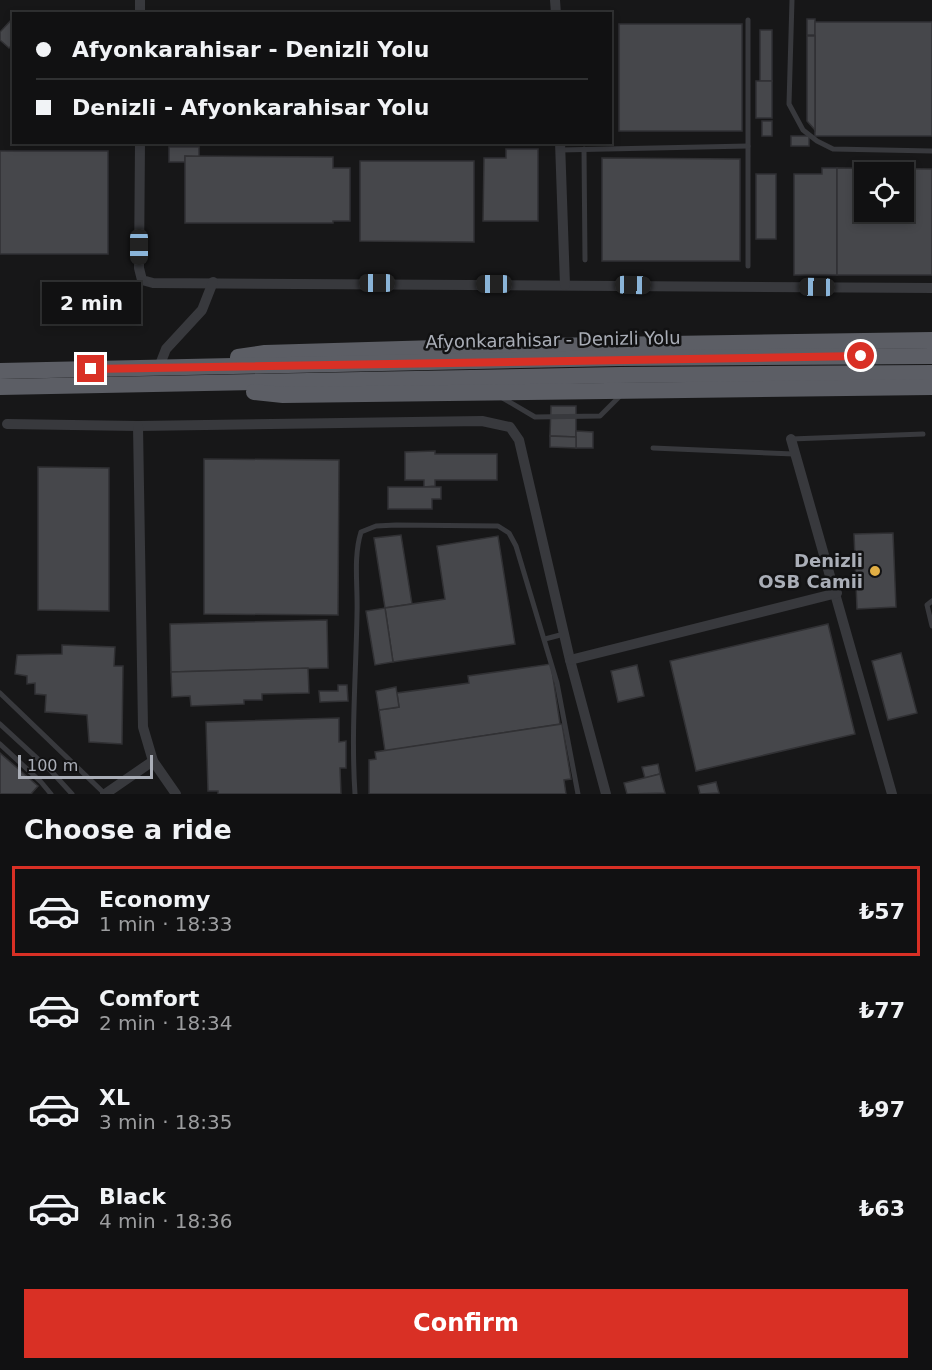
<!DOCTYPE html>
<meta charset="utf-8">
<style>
:root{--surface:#111112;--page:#1e1f20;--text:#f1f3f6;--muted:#9c9d9f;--line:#303132;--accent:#d93025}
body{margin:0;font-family:"DejaVu Sans",sans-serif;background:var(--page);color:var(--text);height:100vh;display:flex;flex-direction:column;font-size:22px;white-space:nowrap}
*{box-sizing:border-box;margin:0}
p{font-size:20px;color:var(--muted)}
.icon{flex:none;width:33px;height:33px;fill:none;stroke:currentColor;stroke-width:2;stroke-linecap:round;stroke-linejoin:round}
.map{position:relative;height:794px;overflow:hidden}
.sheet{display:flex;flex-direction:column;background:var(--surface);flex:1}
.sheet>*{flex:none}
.top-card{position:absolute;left:12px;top:12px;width:600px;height:132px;border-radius:0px;box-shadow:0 3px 9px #0003,0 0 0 2px var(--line);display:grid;align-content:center;height:132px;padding:0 24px;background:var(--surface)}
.fabs{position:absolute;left:854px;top:162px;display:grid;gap:12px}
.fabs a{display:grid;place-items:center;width:60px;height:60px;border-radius:0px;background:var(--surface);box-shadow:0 3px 9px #0003,0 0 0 2px var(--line);font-size:30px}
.scale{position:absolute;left:18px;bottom:15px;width:135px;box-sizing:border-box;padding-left:6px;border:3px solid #aaaeb7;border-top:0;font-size:16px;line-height:21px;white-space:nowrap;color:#aaaeb7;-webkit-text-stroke:4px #121213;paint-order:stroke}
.end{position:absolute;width:27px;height:27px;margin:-14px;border:8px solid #d93025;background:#fff;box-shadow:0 0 0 3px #fff}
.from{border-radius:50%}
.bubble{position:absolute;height:42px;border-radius:0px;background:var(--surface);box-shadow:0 3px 9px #0003,0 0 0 2px var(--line);font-size:20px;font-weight:700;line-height:42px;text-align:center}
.car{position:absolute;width:18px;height:36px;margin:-18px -9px;border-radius:8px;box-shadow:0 0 4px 2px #0007;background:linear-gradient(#222 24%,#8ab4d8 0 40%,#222 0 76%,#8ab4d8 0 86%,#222 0)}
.top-card b{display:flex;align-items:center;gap:21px;height:57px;font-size:22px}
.top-card b+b{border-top:2px solid var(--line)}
.top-card i{width:15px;height:15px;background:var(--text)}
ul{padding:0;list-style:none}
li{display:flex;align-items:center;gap:18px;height:90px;margin:0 12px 9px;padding:0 12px;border:3px solid transparent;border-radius:0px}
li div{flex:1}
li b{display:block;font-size:22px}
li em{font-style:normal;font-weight:700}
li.active{border-color:var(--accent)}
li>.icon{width:54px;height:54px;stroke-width:1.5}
h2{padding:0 24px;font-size:27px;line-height:72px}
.action{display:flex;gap:12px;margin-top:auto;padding:12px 24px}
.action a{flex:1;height:69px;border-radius:0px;background:var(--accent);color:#fff;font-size:24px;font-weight:700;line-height:69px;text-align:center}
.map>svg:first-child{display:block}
.building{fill:#46474b;stroke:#313134;stroke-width:1.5;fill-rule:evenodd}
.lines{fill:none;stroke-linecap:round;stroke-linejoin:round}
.service{stroke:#38393d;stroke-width:5}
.minor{stroke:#38393d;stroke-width:10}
.trunk{stroke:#5c5e65;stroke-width:16}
.route{stroke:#d93025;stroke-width:8}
.poi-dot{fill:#e2af45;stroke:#121213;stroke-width:2}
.labels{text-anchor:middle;stroke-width:5;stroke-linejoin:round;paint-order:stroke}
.street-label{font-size:18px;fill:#aaaeb7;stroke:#121213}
.poi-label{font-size:18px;font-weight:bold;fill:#aaaeb7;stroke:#121213;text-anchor:end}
</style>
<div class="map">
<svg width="932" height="794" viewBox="0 0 932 794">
<rect width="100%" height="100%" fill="#171718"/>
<g class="building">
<polygon points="14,17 14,43 9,48 0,40 0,32"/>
<rect x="807" y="19" width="8" height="16"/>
<rect x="815" y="22" width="117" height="114"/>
<rect x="619" y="24" width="123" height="107"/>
<rect x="760" y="30" width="12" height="51"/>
<polygon points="807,36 815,36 815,130 807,121"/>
<rect x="756" y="81" width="16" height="37"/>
<rect x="762" y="121" width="10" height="15"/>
<rect x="791" y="136" width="18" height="10"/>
<polygon points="169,147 199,147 199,157 185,156 185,162 169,162"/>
<polygon points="506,149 538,149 538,221 483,221 484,158 506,158"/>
<rect x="0" y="151" width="108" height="103"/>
<polygon points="185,156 333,157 333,168 350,168 350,221 333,221 333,223 185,223"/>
<polygon points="602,158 740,159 740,261 602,261"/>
<polygon points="360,161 474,161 474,242 360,241"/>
<polygon points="822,168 837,168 837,275 794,275 794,174 822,174"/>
<path d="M837,168l95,1v106h-95zM864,172h39v40h-39z"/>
<rect x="756" y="174" width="20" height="65"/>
<polygon points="551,406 576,406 576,437 550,436"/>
<polygon points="576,431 593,432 593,448 576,448"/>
<polygon points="550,436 576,437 576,448 550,447"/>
<polygon points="435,451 435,454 497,454 497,480 435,480 435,486 424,487 424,480 405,480 405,452"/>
<polygon points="204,459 339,460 338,615 204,614"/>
<polygon points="38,467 109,468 109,611 38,610"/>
<polygon points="388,487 441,487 441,499 432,499 432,509 388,509"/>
<polygon points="893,533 896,607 857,609 854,534"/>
<polygon points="401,535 412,604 385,608 374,538"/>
<polygon points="498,536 515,644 393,662 385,608 445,599 437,546"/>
<polygon points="385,608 393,662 375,665 366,611"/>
<polygon points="327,620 328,668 171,672 170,624"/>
<polygon points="828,624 855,734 696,771 670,661"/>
<polygon points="62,645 115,647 114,666 123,666 122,744 89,742 87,715 45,712 46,695 35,694 35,683 27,684 27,676 15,674 17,655 62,654"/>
<polygon points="901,653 917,713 888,720 872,661"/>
<polygon points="551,664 560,724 385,751 379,710 399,707 397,693 469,683 468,676"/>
<polygon points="637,665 644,696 618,702 611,671"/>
<polygon points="308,668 309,693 262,694 262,700 244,700 244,704 191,706 190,696 172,697 171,672"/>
<polygon points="338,685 347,685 348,701 320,702 319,691 338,691"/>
<polygon points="396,687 399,707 379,710 376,691"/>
<polygon points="339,718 339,742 346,741 346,768 340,768 341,794 218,794 218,791 208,791 206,722"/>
<polygon points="562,724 571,779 564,780 566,794 369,794 369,760 376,759 375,752"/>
<polygon points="0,753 38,786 31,794 0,794"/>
<polygon points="658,764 660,774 645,778 642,767"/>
<polygon points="660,774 665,793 627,794 624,783"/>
<polygon points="716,782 719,793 700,794 698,786"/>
</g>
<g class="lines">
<g class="service">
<polyline points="792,0 789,104 803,130 817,141 833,149 932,151"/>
<polyline points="748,20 748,266"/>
<polyline points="584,149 585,260"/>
<polyline points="560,150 748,146"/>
<polyline points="501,397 535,417 600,416 622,394"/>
<polyline points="791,439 923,434"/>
<polyline points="653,448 794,454"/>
<polyline points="932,601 927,605 932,626"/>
<polyline points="545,639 564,634"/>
<polyline points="0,693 105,794"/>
<polyline points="0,724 51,771 72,794"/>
<polyline points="0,744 41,782 51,794"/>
<path d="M355,794c-4,-60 1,-120 2,-180 1,-28 -4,-56 4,-82l15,-6 20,-1 102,1 11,7 7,13 41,137 21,111"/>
</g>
<g class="minor">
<polyline points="555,0 556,14"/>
<polyline points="140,14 140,0"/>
<polyline points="140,142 139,268 142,280 153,283 932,288"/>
<polyline points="560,142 565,285"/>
<polyline points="159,367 166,349 202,310 213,282"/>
<polyline points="7,424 138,426 482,421 510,427 519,440 570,660 606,794"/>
<polyline points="138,426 143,727 153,761 176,794"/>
<polyline points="791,439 892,794"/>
<polyline points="570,660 837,593"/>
<polyline points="105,794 153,761"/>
</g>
<g class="trunk">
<polyline points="238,357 265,353 471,347 932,340"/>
<polyline points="0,371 618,358 932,356"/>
<polyline points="0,387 620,375 932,373"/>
<polyline points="254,392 283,395 932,387"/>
</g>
</g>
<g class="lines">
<polyline class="route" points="91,369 861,356"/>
</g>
<circle class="poi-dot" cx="875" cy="571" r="6"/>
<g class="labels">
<g class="street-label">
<text transform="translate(553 340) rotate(-1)" y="6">Afyonkarahisar - Denizli Yolu</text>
</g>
<g class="poi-label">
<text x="863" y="567">Denizli<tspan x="863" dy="21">OSB Camii</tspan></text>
</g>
</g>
</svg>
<div class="fabs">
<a><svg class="icon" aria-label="locate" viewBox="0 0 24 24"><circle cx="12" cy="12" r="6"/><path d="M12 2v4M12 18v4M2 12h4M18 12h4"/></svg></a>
</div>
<div class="scale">100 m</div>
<i class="end from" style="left:861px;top:356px"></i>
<i class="end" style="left:91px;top:369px"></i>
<div class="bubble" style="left:42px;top:282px;width:99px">2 min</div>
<i class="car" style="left:139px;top:247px;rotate:180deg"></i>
<i class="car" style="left:377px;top:283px;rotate:270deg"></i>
<i class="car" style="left:494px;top:284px;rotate:270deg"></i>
<i class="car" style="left:633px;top:285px;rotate:91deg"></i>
<i class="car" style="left:817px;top:287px;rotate:271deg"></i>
<div class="top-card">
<b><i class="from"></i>Afyonkarahisar - Denizli Yolu</b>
<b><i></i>Denizli - Afyonkarahisar Yolu</b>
</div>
</div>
<section class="sheet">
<h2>Choose a ride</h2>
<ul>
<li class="active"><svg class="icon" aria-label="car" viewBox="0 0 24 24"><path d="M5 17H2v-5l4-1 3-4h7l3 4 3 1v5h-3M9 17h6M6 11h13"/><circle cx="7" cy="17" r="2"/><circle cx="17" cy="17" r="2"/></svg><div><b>Economy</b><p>1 min · 18:33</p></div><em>₺57</em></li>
<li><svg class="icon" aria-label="car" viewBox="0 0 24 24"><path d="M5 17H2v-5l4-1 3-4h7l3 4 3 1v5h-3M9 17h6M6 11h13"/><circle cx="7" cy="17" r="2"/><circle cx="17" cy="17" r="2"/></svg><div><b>Comfort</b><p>2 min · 18:34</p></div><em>₺77</em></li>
<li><svg class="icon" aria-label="car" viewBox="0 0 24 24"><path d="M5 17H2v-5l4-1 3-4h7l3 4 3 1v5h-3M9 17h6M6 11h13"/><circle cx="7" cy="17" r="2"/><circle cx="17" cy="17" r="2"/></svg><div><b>XL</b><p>3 min · 18:35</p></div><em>₺97</em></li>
<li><svg class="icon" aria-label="car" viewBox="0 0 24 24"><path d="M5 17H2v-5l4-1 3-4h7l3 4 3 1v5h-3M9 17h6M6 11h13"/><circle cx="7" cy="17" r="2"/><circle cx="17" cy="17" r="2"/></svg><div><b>Black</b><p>4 min · 18:36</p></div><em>₺63</em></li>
</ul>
<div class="action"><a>Confirm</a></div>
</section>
